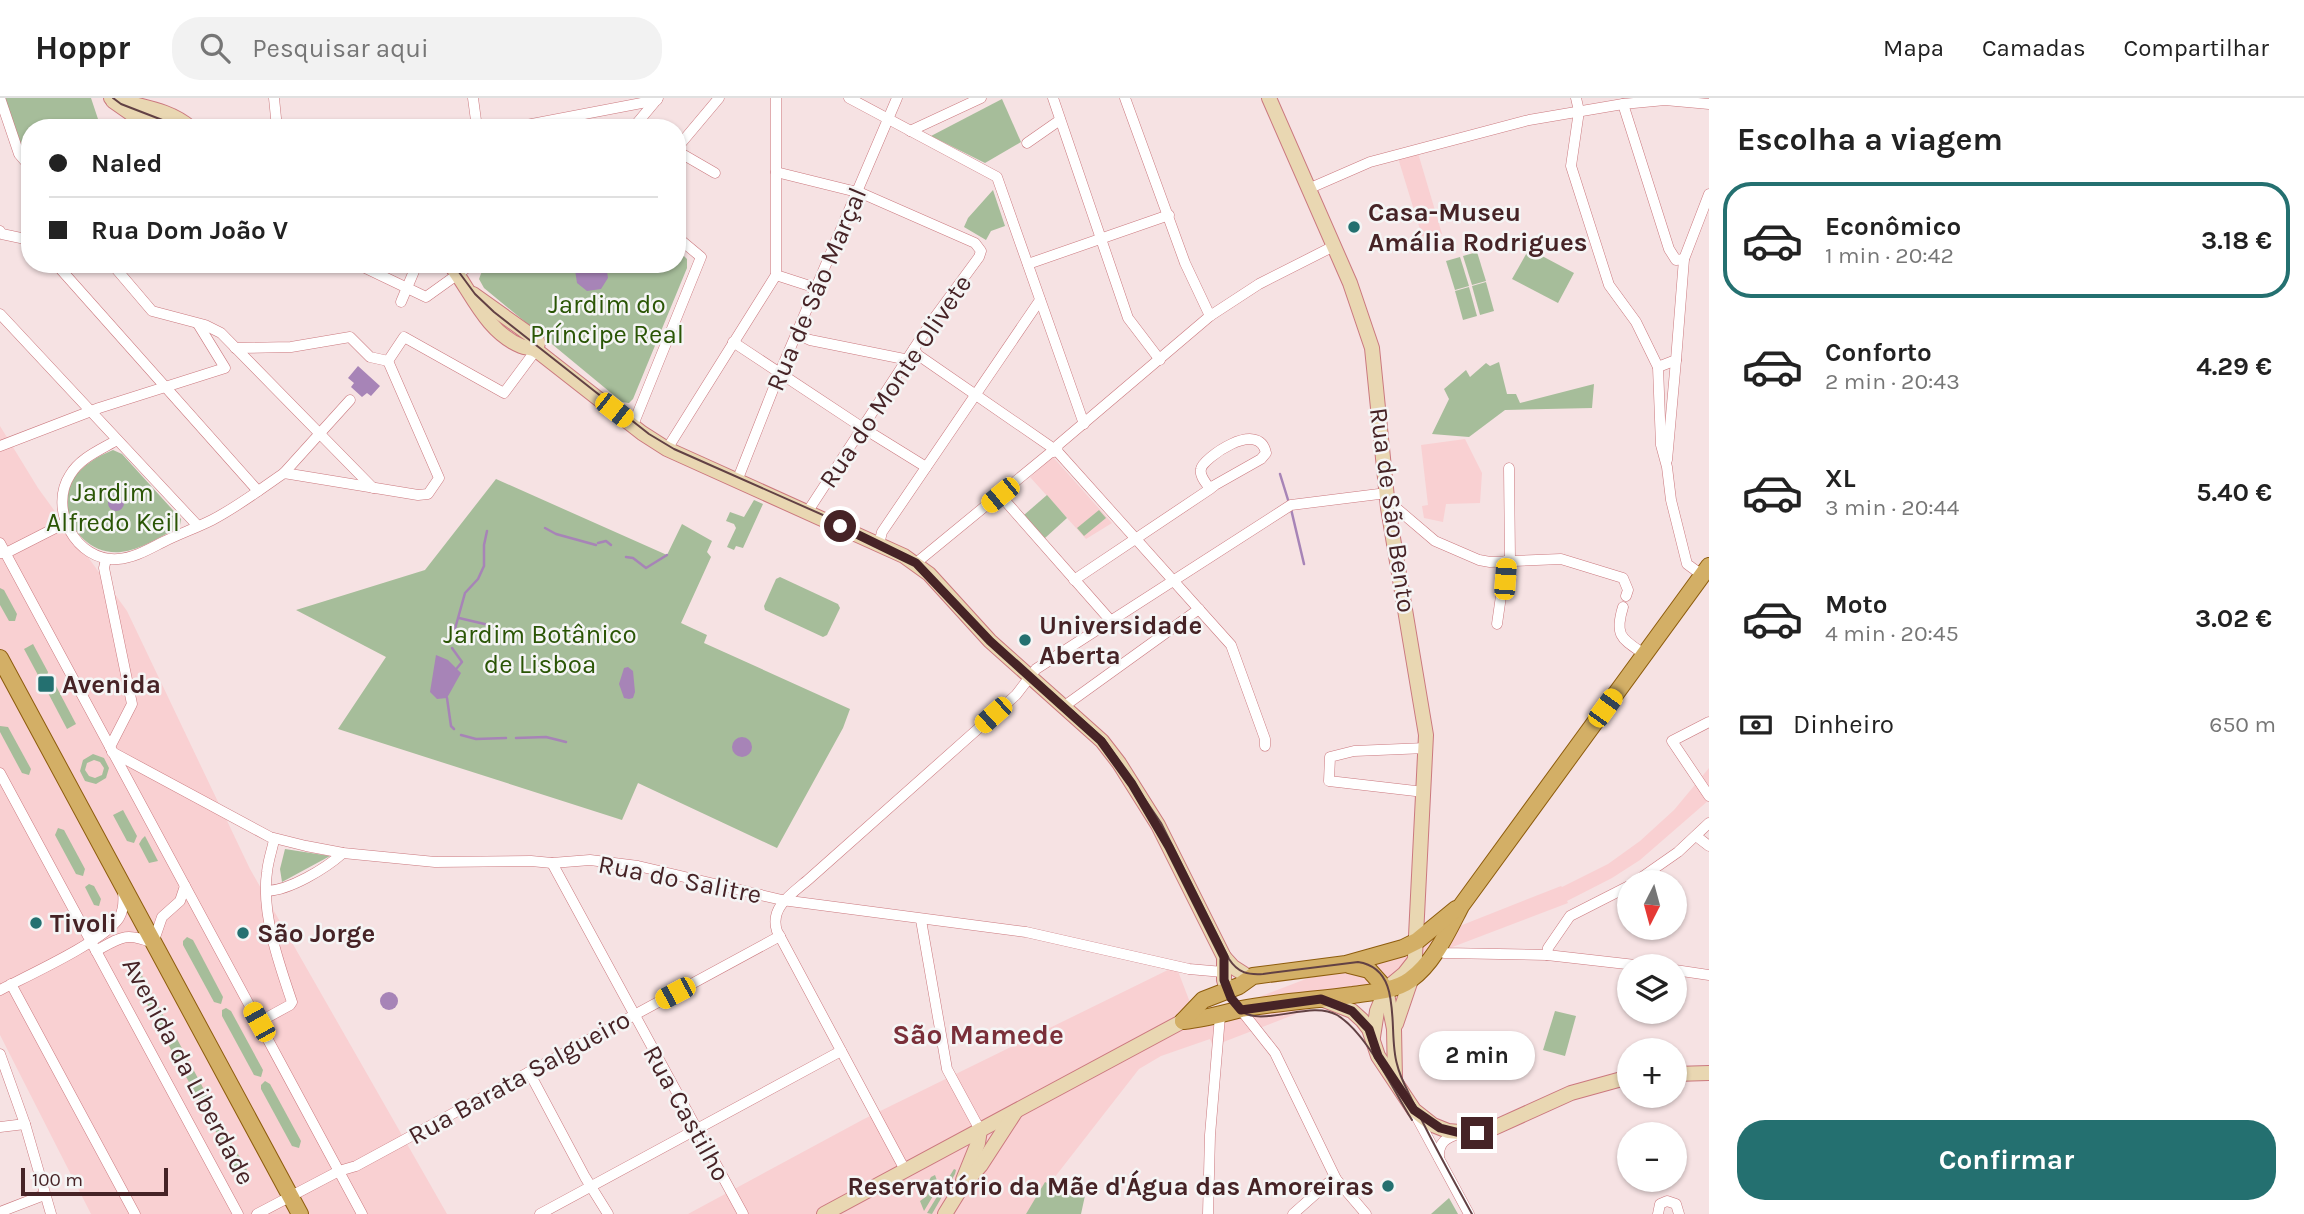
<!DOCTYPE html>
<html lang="pt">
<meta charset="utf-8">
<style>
:root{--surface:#fff;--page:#f2f2f2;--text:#222;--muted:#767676;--line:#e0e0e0;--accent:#247070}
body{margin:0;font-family:Karla,sans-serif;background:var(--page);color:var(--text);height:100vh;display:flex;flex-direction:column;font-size:26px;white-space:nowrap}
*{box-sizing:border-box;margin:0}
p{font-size:23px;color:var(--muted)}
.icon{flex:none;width:38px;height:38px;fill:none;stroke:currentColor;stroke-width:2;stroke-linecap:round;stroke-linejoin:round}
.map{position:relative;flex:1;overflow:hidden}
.drawer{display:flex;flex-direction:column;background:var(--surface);width:595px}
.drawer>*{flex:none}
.banner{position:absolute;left:21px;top:21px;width:665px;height:154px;border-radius:28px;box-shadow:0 2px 5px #0004;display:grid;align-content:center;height:154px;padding:0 28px;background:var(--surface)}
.needle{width:46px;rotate:186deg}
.buttons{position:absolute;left:1617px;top:772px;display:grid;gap:14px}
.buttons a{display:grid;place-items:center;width:70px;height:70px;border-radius:50%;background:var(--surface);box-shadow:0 2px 5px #0004;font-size:35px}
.scale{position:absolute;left:21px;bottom:18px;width:147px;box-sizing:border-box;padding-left:7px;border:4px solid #462326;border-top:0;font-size:19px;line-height:24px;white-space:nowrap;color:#462326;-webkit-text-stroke:5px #f5f5f5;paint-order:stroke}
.end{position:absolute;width:32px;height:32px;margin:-16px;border:9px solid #462326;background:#fff;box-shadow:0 0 0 4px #fff}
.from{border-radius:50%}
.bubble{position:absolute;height:49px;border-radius:24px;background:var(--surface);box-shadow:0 2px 5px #0004;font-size:23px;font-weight:700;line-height:49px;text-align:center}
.car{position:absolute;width:21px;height:42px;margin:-21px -10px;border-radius:9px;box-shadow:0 0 5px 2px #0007;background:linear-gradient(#f5c518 24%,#345 0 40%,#f5c518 0 76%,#345 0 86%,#f5c518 0)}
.banner b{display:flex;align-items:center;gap:24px;height:66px;font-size:26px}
.banner b+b{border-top:2px solid var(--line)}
.banner i{width:18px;height:18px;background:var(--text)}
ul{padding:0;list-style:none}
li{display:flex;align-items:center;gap:21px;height:116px;margin:0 14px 10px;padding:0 14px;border:4px solid transparent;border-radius:28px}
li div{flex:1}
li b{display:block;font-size:26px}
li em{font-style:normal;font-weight:700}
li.current{border-color:var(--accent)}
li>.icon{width:63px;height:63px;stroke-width:1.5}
h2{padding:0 28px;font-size:32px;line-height:84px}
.pay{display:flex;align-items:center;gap:18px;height:77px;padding:0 28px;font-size:26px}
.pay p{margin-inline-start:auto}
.primary-button{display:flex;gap:14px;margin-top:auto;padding:14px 28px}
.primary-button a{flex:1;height:80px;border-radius:28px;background:var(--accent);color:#fff;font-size:28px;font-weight:700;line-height:80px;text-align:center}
header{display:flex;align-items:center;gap:42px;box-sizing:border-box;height:98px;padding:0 35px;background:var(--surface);border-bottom:2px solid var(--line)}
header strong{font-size:33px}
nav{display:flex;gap:38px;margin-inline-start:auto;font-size:24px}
.search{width:490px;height:63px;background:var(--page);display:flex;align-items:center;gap:18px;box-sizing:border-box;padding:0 24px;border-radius:28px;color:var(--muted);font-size:26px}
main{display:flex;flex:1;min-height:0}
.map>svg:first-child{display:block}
.built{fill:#f9d0d2}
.green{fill:#a6bd9a;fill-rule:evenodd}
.water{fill:#a784b7}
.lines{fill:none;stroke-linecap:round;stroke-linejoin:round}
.stream{stroke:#a784b7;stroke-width:2.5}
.street-casing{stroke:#cb787e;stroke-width:11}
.secondary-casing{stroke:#cb787e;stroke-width:16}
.primary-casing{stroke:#8e5c0d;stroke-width:18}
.street{stroke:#fff;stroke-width:10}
.secondary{stroke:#e9d7b2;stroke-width:14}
.primary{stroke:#d3af66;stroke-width:16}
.tram{stroke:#624144;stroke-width:2}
.route{stroke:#462326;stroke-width:9}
.poi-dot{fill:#247070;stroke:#f5f5f5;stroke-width:2.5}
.labels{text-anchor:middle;stroke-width:5;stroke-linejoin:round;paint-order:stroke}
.poi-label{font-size:26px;font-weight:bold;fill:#462326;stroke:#f5f5f5;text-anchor:start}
.street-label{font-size:26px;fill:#462326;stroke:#f5f5f5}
.park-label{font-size:26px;fill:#2a5505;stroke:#f5f5f5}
.neighbourhood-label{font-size:28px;font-weight:bold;fill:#7a2f39;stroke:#f5f5f5}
</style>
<header>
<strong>Hoppr</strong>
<div class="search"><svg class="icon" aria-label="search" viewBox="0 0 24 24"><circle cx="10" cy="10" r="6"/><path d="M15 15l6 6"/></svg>Pesquisar aqui</div>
<nav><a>Mapa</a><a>Camadas</a><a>Compartilhar</a></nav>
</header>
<main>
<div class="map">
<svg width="1709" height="1116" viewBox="0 0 1709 1116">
<rect width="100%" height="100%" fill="#f6e2e3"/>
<g class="built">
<polygon points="1418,55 1442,136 1422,138 1398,60"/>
<polygon points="0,328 38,390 127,513 250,771 447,1116 91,1116 0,937"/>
<polygon points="1465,341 1482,375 1480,405 1446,406 1443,424 1424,420 1422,408 1428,407 1421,347"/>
<polygon points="1053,359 1112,425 1086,441 1030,379"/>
<polygon points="1709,670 1709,702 1640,762 1612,780 1567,803 1568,805 1400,869 1402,875 1213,948 1210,941 1161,958 1139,971 1026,1116 688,1116 864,1021 1176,868 1196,920 1204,920 1392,848 1394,854 1561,788 1562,789 1608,766 1640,743 1674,712"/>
</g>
<g class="green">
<polygon points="5,0 91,0 101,30 30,30 30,52 20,48"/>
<polygon points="1002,1 1021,44 985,65 931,38"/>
<polygon points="993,92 1005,128 991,133 986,142 964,129 968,120"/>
<polygon points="677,151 687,161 687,170 633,301 629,305 622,304 484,190 479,181 482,173 490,166 677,166"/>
<polygon points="1529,151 1574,175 1558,205 1512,181"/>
<polygon points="1477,154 1486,183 1472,187 1463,158"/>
<polygon points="1460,159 1469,188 1455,192 1446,163"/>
<polygon points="1486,184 1494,213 1480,217 1472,188"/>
<polygon points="1469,189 1477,218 1463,222 1455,193"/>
<polygon points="1499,264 1507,296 1516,296 1520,305 1594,286 1592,310 1505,312 1469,339 1432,336 1449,301 1444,291 1466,272 1470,279 1486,265 1490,268"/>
<path d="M113,352l9,4 59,65 -1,6 -4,4c-17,8 -36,21 -55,23 -39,4 -67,-40 -47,-74 9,-13 24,-22 39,-28z"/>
<polygon points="496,381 667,457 682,426 712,443 707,454 711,459 681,525 707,537 704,545 850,611 843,630 777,750 638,685 622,722 338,631 386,559 296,512 425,472"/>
<polygon points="1047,397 1067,420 1045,440 1024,417"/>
<polygon points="754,402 763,406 743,450 736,448 734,452 727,449 736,430 734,426 726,423 730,414 744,419"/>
<polygon points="1099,412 1106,420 1084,438 1077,430"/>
<polygon points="780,479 838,506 840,510 827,537 823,539 765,512 764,508 776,481"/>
<polygon points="0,490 4,492 17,516 15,523 9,523 0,507"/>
<polygon points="33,546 48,574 46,582 39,579 24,551"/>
<polygon points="49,586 56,588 76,626 67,631 47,593"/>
<polygon points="0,628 8,629 31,671 29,677 22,675 0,634"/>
<path d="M93,656l11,4 5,10 -3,10 -10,6 -11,-3 -5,-10 3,-11zM94,662l6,2 4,6 -2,7 -7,3 -6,-2 -4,-6 2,-7z"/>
<polygon points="123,712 137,738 134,745 127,743 113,717"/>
<polygon points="58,730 64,732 85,771 83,778 76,776 55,737"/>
<polygon points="145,738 158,763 149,765 139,746 142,741"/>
<polygon points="285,751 330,758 282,784 280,771"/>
<polygon points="89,786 94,788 101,801 99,808 94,807 85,789"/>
<polygon points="187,839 193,842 223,899 221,906 214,904 183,847 183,843"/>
<polygon points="132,868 138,870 169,928 167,934 161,932 130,875"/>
<polygon points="226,910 231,913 263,972 261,979 254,977 222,918 222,912"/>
<polygon points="1555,913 1576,918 1565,958 1543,952"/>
<polygon points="172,939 177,941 209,1001 207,1008 201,1006 168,946 169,941"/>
<polygon points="265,983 270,986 301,1043 299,1050 292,1048 261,991 261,987"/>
<polygon points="213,1012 247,1072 245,1079 239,1077 208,1019 208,1014"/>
<polygon points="954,1071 956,1072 955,1076 932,1116 927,1115"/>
<polygon points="935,1077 939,1088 924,1113 920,1103 927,1098 929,1092 926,1088 931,1079"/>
<polygon points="1063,1079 1075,1098 1086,1093 1081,1116 1026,1116 1045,1084 1055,1089"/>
<polygon points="1449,1100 1458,1116 1431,1116"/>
</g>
<g class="water">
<polygon points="579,166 606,167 608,180 601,191 587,193 577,185 575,172"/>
<polygon points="358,268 380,288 371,298 367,295 362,299 351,289 354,285 348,280"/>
<circle cx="116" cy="405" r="8"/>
<polygon points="436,557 448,562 461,575 447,600 437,601 430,594"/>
<polygon points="628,569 633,573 635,594 633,600 629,601 624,600 619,586 624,570"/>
<circle cx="742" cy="649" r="10"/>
<circle cx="389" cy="903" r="9"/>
</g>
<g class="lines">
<g class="stream">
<polyline points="1280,376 1289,405"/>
<polyline points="1291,411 1304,466"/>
<polyline points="545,430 556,436 596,447"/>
<polyline points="598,445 606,443 611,447"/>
<polyline points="626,459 633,460 646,470 667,457"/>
<polyline points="459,520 493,528"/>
<polyline points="453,538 465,495 478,481 484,468 484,447 487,433"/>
<polyline points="452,550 462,564 457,570"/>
<polyline points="447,600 451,628 454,631"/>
<polyline points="461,637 476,641 506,640"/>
<polyline points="516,640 546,639 566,644"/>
</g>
<defs>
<g id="street">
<polyline points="0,0 19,56 30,69"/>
<polyline points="274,0 277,30"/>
<polyline points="473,0 477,30"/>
<polyline points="849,0 997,79 1084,326"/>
<polyline points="1053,0 1128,220 1160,262"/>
<polyline points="1125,0 1185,165 1210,218"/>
<polyline points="1576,0 1579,13 1571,68 1609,187 1636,224 1658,269 1661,347 1667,369 1671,402 1687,466 1702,477"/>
<polyline points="1623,6 1669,151 1676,162 1684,161"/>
<polyline points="511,30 657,2"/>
<polyline points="633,30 658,0"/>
<polyline points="910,33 981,0"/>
<polyline points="1027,45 1060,22"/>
<polyline points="677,50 719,0"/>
<polyline points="677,53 715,75"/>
<polyline points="776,74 861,95 975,145 981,153 979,159 932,223 808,413"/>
<polyline points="1308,91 1370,64 1529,22 1623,6 1665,2 1709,6"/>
<polyline points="0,133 2,136 30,142"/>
<polyline points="56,166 258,393"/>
<polyline points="112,166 152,213 205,227 221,235 373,390"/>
<polyline points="357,166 426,199 472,166"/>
<polyline points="1028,166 1169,117"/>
<polyline points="776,177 816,190"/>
<polyline points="401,204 417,166"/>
<polyline points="0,216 197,427"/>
<polyline points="796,236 810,242 909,262"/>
<polyline points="733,244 863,330 926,369"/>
<polyline points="235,250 291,249 350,239 370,259 388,263"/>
<polyline points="914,251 918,257 1057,353 1231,547 1265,641 1265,648"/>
<polyline points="388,263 404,239 504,295 536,252"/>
<polyline points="1658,269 1676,262 1684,161 1709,96"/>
<polyline points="633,327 701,159 677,139"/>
<path d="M117,342c-17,10 -37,18 -47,35 -22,34 6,87 48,84 16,-1 31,-10 45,-17 16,-8 33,-14 49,-22 25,-13 49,-31 72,-47l134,22 10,-1 11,-16 -51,-117"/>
<polyline points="0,348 99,310 225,270 198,226"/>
<polyline points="667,351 776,177 776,0"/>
<polyline points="1667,362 1676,262"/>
<polyline points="1509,370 1510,462"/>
<polyline points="284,375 350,302"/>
<polyline points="737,383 780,274 897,0"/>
<polyline points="1000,397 1111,523"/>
<polyline points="1388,403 1435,443 1479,462 1490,464 1561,461 1623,480 1628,492 1626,498"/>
<polyline points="0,445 362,1116"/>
<polyline points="879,446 882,434 1040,202"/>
<polyline points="0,455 6,455 65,425"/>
<polyline points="106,461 104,470 132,606 110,649"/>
<polyline points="916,465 1050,355 1057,353 1058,347 1210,218 1259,186 1334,148"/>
<path d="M1074,482l136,-91 5,-4 46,-26 5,-6c-7,-35 -64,6 -65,16 -2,7 6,15 9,20"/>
<path d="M1623,509c-9,29 -1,32 21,47"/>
<polyline points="1497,526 1506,463"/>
<polyline points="1063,609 1199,511"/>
<polyline points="1709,624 1672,643 1709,698"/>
<polyline points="112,654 270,739 306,748 343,755 435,764 531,763 552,765 590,762 638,768 782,802 1026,834 1189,871 1223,874"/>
<polyline points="0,675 238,1116"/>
<polyline points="1424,694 1329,683 1330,659 1354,653 1426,650"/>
<polyline points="1696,738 1709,748"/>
<polyline points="552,765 743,1116"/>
<polyline points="1635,784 1678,754 1709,725"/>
<path d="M267,793c23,-1 58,-22 76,-38"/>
<polyline points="921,822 947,971 980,1032"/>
<polyline points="1438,850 1444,855 1547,857 1644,868"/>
<path d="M96,853c25,-14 30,-19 57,-8l9,-26 18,-16 5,-15"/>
<polyline points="1547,857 1548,850 1570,818 1629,788"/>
<polyline points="1675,872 1709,877"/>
<polyline points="11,886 135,1116"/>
<path d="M0,892c27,-14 104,-49 119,-72 5,-8 5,-17 4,-27"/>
<polyline points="1241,912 1275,955 1336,1081 1366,1116"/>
<path d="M259,924l31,-17 2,-3c-13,-38 -31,-89 -25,-130 1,-11 5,-22 7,-32"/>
<polyline points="0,956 25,1026 51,1116"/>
<polyline points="529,974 585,1079 608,1116"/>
<polyline points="1415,1016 1469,1116"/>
<polyline points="0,1029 25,1026"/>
<path d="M1439,1060c-1,-16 7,-20 21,-25"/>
<path d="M905,1072l-128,-239c-8,-24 16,-38 32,-52l207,-184 20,-26 255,-164 96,-12"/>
<polyline points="0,1114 44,1097"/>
<polyline points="257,1116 339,1073 356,1068 780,838"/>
<polyline points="540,1116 841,953"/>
<polyline points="1208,1116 1210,1037 1220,918"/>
<polyline points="1293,1116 1328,1085 1336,1081"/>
<polyline points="1658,1116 1660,1106 1667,1103 1676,1106 1679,1116"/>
</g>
<g id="secondary">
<path d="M111,0c28,9 57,10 80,30"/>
<polyline points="1269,0 1350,185 1372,250 1388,410 1426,637 1414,878"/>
<polyline points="113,3 133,17 165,30"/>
<path d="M450,166c21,27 36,68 71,82 5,2 10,2 15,4l106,83 25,16 237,107 25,18 61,67 112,100 17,22 39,62 66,132v23l3,9"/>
<polyline points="473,196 536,241 538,245 536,252"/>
<polyline points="1224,859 1233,869 1244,876"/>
<polyline points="1386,891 1394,931 1395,981"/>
<polyline points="1321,901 1352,913 1362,922 1369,931 1378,958 1414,1012 1433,1027 1448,1033 1471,1035 1487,1033 1571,995 1629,979"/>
<polyline points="1396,926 1411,882"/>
<polyline points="1373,939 1377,913 1386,891 1404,876 1415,862"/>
<polyline points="1675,976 1709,975"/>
<polyline points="963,1082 978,1045 980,1032"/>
<polyline points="824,1116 1183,923"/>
<polyline points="945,1116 961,1090 981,1067 1016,1013"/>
</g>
<g id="primary">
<polyline points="0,560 300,1116"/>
<polyline points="1349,867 1369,872 1386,891"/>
<path d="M1183,923c21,-2 39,-7 58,-12 37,-7 75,-9 112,-14 18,-3 42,-4 57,-15 24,-17 38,-49 51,-74l248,-340"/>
<polyline points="1183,923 1203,902 1239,888 1253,878 1346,866 1403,850 1417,843 1456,811"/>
</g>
</defs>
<use href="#street" class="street-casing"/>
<use href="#secondary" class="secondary-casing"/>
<use href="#primary" class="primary-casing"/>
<use href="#street" class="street"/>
<use href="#secondary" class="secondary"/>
<use href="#primary" class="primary"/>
<g class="tram">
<polyline points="113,0 121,6 183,30"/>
<path d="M453,166l22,30 19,18 155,122 25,15 167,74 81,43 69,73 113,100 57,84 68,136c9,14 19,16 34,15l95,-12c47,7 29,70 39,102 3,14 11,27 17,40 17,37 38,73 58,110"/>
<path d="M1219,853c6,15 5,33 12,48 19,39 75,-2 106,16 30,18 56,75 75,105"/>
</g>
</g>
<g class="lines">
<polyline class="route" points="840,428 916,465 990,543 1101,643 1132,686 1169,749 1224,859 1224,882 1231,900 1241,912 1321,901 1352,913 1369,931 1378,958 1414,1012 1440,1030 1460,1035 1477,1035"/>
</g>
<g class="poi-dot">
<circle cx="1354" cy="129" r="7"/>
<circle cx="1025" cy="542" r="7"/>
<rect x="37" y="577" width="18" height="18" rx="3.5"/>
<circle cx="36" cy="825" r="7"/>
<circle cx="243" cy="835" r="7"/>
<circle cx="1388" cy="1088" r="7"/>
</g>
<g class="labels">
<g class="poi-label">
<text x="1368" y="123">Casa-Museu<tspan x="1368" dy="30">Amália Rodrigues</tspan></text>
<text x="1039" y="536">Universidade<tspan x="1039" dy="30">Aberta</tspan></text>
<text x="62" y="595">Avenida</text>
<text x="50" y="834">Tivoli</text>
<text x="257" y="844">São Jorge</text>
<text x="1374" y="1097" text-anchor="end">Reservatório da Mãe d'Água das Amoreiras</text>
</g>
<g class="street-label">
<text transform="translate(816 191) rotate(-67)" y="9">Rua de São Marçal</text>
<text transform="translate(895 283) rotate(-56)" y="9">Rua do Monte Olivete</text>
<text transform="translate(1393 412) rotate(82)" y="9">Rua de São Bento</text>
<text transform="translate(680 781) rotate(11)" y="9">Rua do Salitre</text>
<text transform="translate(189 973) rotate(62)" y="9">Avenida da Liberdade</text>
<text transform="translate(519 979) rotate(-29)" y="9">Rua Barata Salgueiro</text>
<text transform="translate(687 1015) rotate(61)" y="9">Rua Castilho</text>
</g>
<g class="park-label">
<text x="607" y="215">Jardim do<tspan x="607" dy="30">Príncipe Real</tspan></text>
<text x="113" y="403">Jardim<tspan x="113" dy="30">Alfredo Keil</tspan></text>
<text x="540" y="545">Jardim Botânico<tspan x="540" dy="30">de Lisboa</tspan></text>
</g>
<g class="neighbourhood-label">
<text x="978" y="946">São Mamede</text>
</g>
</g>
</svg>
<div class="buttons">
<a><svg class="needle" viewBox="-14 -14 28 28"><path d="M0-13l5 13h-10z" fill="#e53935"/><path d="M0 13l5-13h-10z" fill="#767676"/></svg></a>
<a><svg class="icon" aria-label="layers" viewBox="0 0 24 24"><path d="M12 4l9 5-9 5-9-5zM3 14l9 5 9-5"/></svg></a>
<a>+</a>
<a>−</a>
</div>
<div class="scale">100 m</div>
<i class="end from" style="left:840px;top:428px"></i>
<i class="end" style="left:1477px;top:1035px"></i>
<div class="bubble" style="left:1419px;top:933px;width:116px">2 min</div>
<i class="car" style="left:614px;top:312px;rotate:128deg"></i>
<i class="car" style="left:1000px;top:397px;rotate:231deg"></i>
<i class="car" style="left:1505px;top:481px;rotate:4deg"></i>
<i class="car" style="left:1605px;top:610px;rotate:36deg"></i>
<i class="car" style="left:993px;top:617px;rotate:228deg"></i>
<i class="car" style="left:675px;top:895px;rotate:242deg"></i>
<i class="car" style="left:259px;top:924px;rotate:331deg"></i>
<div class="banner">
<b><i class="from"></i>Naled</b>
<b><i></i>Rua Dom João V</b>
</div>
</div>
<section class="drawer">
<h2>Escolha a viagem</h2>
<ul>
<li class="current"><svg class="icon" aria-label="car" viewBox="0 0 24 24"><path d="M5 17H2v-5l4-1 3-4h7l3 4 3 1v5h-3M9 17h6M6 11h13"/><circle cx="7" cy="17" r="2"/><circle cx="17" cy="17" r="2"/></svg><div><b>Econômico</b><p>1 min · 20:42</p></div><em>3.18 €</em></li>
<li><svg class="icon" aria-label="car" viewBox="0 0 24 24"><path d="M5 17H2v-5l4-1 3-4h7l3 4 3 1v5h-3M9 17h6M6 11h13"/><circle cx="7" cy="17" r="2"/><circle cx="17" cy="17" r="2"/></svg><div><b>Conforto</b><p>2 min · 20:43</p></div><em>4.29 €</em></li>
<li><svg class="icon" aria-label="car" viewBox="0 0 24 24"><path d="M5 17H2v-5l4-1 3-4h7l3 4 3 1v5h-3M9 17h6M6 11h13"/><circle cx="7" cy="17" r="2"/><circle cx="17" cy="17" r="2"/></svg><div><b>XL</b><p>3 min · 20:44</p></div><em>5.40 €</em></li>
<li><svg class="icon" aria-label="car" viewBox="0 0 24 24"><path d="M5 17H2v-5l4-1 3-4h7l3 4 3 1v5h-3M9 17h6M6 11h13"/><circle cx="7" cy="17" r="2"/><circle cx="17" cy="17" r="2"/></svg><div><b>Moto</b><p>4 min · 20:45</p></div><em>3.02 €</em></li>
</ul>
<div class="pay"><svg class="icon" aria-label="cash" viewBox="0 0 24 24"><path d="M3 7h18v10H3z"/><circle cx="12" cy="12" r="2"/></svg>Dinheiro<p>650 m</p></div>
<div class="primary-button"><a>Confirmar</a></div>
</section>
</main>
